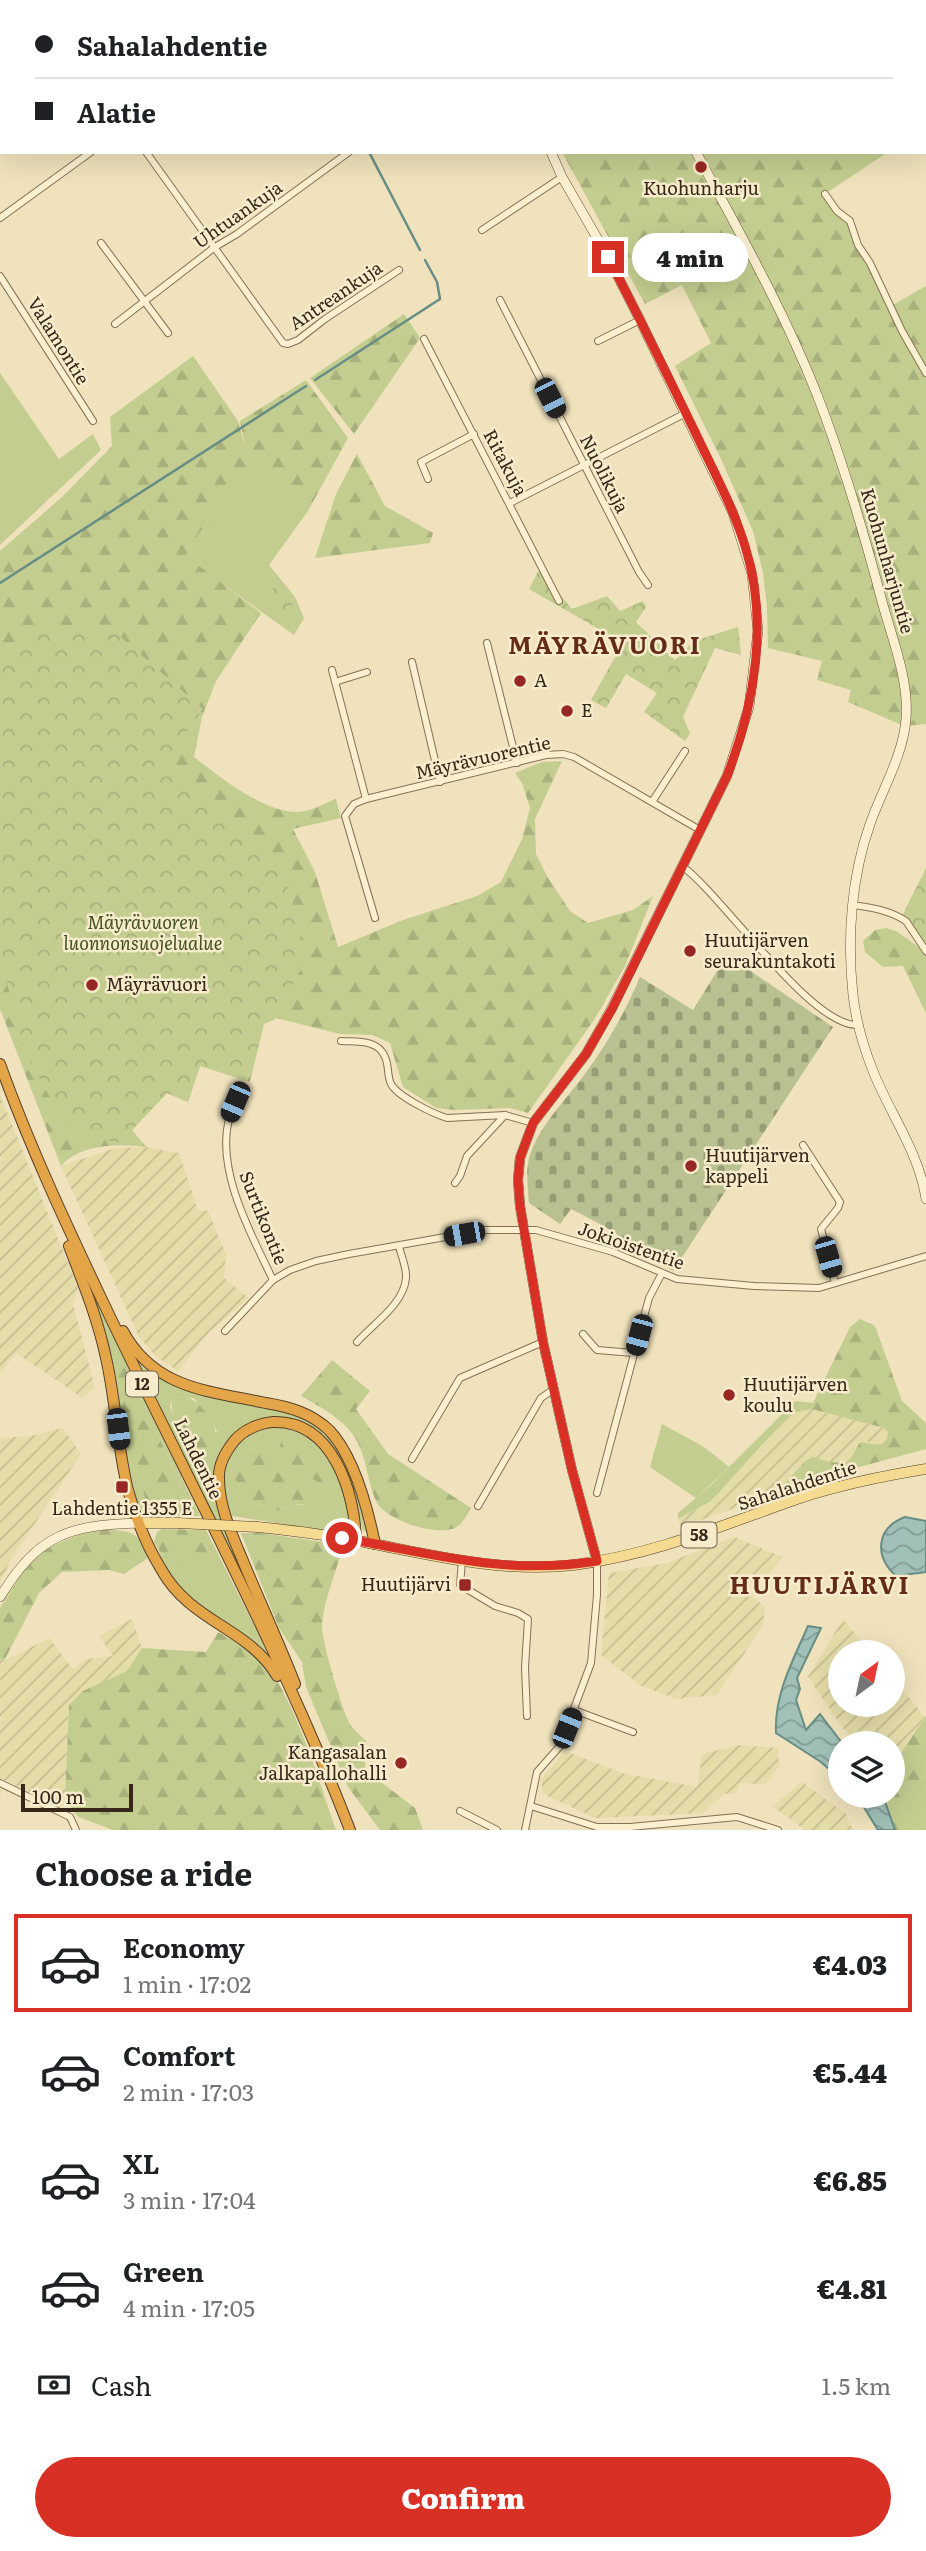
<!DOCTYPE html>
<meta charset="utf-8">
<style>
:root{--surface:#fff;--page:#f6f6f6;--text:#202124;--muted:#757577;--line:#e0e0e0;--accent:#d93025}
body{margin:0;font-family:Literata,serif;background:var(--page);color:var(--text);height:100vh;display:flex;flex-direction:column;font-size:26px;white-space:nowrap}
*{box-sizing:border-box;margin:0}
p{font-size:23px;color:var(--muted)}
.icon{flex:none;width:38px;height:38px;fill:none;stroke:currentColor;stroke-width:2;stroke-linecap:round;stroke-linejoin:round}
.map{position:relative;height:1830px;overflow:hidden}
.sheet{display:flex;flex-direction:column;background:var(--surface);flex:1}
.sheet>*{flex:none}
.banner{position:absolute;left:0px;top:0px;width:928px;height:154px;box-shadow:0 7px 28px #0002;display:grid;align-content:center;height:154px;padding:0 35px;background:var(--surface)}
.needle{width:46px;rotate:33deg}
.tools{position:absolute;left:828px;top:1640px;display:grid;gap:14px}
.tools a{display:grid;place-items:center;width:77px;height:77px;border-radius:50%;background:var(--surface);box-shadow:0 7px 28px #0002;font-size:35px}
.scale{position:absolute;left:21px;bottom:18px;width:112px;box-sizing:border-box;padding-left:7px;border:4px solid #35281a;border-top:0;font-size:19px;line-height:24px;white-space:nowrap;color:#35281a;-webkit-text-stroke:5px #f6eccb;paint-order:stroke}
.end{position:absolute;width:32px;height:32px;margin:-16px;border:9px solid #d93025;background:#fff;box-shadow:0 0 0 4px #fff}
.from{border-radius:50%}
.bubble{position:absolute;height:49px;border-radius:24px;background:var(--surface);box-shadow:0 7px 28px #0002;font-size:23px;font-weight:800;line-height:49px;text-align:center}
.car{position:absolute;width:21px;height:42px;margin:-21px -10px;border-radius:9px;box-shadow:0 0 5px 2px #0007;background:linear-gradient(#222 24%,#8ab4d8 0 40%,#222 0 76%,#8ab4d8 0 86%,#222 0)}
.banner b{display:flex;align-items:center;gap:24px;height:66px;font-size:26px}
.banner b+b{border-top:2px solid var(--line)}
.banner i{width:18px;height:18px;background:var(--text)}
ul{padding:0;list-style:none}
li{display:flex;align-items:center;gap:21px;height:98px;margin:0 14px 10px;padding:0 21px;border:4px solid transparent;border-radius:0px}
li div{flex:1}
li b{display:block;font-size:26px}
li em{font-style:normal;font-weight:800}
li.active{border-color:var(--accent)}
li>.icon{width:63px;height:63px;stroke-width:1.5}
h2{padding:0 35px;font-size:32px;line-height:84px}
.pay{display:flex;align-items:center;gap:18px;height:77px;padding:0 35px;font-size:26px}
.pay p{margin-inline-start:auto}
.primary-button{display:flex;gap:14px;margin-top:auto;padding:14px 35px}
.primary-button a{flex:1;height:80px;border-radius:42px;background:var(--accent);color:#fff;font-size:28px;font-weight:800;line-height:80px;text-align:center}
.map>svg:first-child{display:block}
.farmland{fill:url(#farmland-furrows)}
.grass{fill:#c3cd90;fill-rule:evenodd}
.forest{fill:url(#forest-firs)}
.cemetery{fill:url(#cemetery-stones)}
.park{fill:url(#park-crowns)}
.water{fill:url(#water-waves);stroke:#678d85;stroke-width:2}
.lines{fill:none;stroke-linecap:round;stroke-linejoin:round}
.stream{stroke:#678d85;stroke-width:2.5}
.street-casing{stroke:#867155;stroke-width:8}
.secondary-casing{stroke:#685238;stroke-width:10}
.primary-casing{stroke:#543f2a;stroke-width:11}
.highway-casing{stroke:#543f2a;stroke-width:12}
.street{stroke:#faefcf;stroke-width:6}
.secondary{stroke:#faefcf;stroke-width:9}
.primary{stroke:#f5da91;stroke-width:10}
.highway{stroke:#e3a547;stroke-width:10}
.primary-bridge-casing{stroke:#543f2a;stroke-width:11;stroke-linecap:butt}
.primary-bridge{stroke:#f5da91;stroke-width:10}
.route{stroke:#d93025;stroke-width:9}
.poi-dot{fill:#972723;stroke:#f6eccb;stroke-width:2.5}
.labels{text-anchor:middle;stroke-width:5;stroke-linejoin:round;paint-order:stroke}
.shield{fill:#f6eccb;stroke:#6f634f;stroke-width:2}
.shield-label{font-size:16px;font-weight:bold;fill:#35281a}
.poi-label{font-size:18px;fill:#35281a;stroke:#f6eccb;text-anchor:start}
.street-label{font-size:18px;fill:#35281a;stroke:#f6eccb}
.park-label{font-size:18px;font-style:italic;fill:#435220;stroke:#f6eccb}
.district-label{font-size:24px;font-weight:bold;letter-spacing:2px;fill:#632b18;stroke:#f6eccb}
</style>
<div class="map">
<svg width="926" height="1830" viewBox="0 0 926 1830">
<defs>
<pattern id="farmland-furrows" width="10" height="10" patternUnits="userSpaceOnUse" patternTransform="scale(1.75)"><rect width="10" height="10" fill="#e5dda9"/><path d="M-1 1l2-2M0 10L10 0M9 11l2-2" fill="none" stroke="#c5be91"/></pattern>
<pattern id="forest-firs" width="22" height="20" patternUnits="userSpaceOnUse" patternTransform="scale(1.75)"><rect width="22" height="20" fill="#c3cd90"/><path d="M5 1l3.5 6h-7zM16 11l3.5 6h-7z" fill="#a8b07c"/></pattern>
<pattern id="cemetery-stones" width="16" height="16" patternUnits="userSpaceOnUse" patternTransform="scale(1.75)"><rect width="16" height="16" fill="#b9c190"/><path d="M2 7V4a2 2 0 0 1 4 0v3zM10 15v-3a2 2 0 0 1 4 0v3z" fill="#979d75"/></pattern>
<pattern id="park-crowns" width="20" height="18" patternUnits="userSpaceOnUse" patternTransform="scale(1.75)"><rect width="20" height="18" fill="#c3cd90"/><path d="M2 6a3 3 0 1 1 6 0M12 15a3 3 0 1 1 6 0" fill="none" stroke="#a8b07c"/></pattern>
<pattern id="water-waves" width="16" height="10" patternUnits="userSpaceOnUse" patternTransform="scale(1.75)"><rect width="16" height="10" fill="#a0c0b8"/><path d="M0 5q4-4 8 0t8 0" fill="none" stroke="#839c95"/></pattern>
</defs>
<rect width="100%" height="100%" fill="#efe2bc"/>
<g class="farmland">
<polygon points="0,1095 78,1288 73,1304 95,1388 83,1398 16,1353 0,1373"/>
<polygon points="146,1147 179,1153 198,1210 208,1211 226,1255 224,1278 249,1298 210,1331 178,1371 156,1356 139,1337 61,1166 115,1148"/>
<polygon points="812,1408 884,1428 888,1432 887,1439 881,1446 865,1441 855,1449 849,1463 830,1462 813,1457 805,1461 781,1488 744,1505 681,1527 678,1519 711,1501 791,1413"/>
<polygon points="63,1428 81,1454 12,1558 0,1582 0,1438 31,1436"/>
<polygon points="734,1537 783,1557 764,1580 746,1572 740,1587 765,1607 763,1625 717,1695 676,1699 640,1685 601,1655 609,1573 667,1563"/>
<polygon points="132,1619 142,1648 127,1671 83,1691 69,1705 65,1798 60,1807 5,1780 0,1797 0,1659 4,1661 49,1638 73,1669 86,1659 113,1656 99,1636"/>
<polygon points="843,1619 871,1652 840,1652 840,1704 892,1704 893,1678 925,1717 893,1765 892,1743 858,1743 842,1727 808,1677"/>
<polygon points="739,1745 778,1748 779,1767 765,1784 740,1783 736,1793 724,1794 703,1813 595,1818 543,1794 541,1779 565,1751 622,1773 697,1787 702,1754"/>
<polygon points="802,1782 846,1814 853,1830 805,1830 772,1806"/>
</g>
<g class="grass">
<polygon points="0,373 59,459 93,434 101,450 0,545"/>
<polygon points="249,468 308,511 269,565 295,597 304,618 294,635 185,557 198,535"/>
<path d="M87,1279l113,237h-50l-6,-4 -6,-7zM123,1363l51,106 6,19 -35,10 -5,-21 -11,-16 -15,-92z"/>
<path d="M136,1357l16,14 129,38 35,15 20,20 15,31 17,53v6l-5,-4 -11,-41 -45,-62 -56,-2 -35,45 37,124h-2zM172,1397l22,1 23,33 -21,32 -26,-56z"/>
<polygon points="662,1424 704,1447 729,1467 696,1498 650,1467"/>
<path d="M272,1426c33,2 59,25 70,56 5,12 6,27 8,39l-8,8 -9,3 -101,-16c-19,-43 -5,-77 40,-90zM250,1448c28,9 42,28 56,53l-3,4h-9l-18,6 -28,-10 -17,-29c3,-13 7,-18 19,-24z"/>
<path d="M208,1534l62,123c-40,-42 -90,-47 -112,-108l5,6 49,-12z"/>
<polygon points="926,1771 926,1830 913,1830 901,1807"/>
</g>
<g class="forest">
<polygon points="484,0 807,0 809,2 486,2"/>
<polygon points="562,152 888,152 825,194 850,221 858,245 891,306 926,286 926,724 904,726 848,702 851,690 817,680 822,661 768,648 767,607 763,573 753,531 721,459 675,366 711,343 682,285 645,304"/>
<polygon points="404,314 420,338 354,434 310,378"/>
<path d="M193,356l45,65 7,27 -5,-27 66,-41 42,58 -40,73 -59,-43 -51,67 -12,21 75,57 -45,68 -14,36 -8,40c26,20 77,62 111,54 10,-2 21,-8 31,-12l5,19 -48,11 22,43 23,75 65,-27 74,-24 24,-14 21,-43 8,-31 -8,-25 -7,-10 27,-11 20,-1 -27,58 1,35 12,24 22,33 18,12 45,-13 20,-14 -28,70 -31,54 -66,93 -18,-5 -56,2 -18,-2 -33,-21 -13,-44 -17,-8 -33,-1 -72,-18 -68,50 -12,36 -21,-9 -35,37 14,17c-26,-4 -67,-3 -85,19l-61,-157v-458l62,-54 50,-51 -2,-29z"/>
<polygon points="357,454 385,506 433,533 430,543 315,558 336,494"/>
<polygon points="886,928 896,931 926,952 926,1013 903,966 883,967 865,952 863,941 875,930"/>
<polygon points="860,1319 875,1326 902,1401 926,1423 926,1449 781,1488 805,1461 813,1457 830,1462 848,1463 860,1442 881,1445 887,1439 888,1432 884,1428 812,1409 791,1413 711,1501 678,1519 678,1513 709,1487 795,1401 813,1403 850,1327"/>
<path d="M332,1360l38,31 -14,18 32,45 83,54c-4,5 -7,14 -13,18 -17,13 -74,-6 -82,-25 -10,-23 -9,-50 -26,-70 -14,-16 -31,-25 -49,-35z"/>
<polygon points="119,1361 123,1363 174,1469 180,1488 179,1496 174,1503 165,1506 152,1504 145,1498 140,1477 129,1461 114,1369"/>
<path d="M181,1394c28,9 47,47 29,74l-6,2c-15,-12 -36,-54 -32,-73z"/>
<path d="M289,1434c20,8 36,21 45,40l-4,7 -9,3 -27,-17 -14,-20 2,-10z"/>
<path d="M250,1448c30,9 42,27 56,53v3l-12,1 -18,6 -28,-10 -17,-29c3,-13 7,-18 19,-24z"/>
<path d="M106,1529c27,3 32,2 43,28l-25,17 -15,-4 -47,2 -23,21 -35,68 -4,-2v-51l25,-40 22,-20 31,-13z"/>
<path d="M162,1529l44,1c2,4 7,11 5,16 -1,6 -8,9 -13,11 -18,7 -35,4 -44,-15l3,-10z"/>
<path d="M241,1533h20l82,12c-6,26 -18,51 -21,78 -2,14 21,90 29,103 4,5 10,10 15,15l-1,29 50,38 8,22h-43l-32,-43 -42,-100 -4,-25 -23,-34z"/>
<path d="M218,1632c14,8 29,15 41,26 33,29 61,128 77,172h-223l-35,-13 -13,-18 4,-94 14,-14 44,-20 15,-23 64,4z"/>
<polygon points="926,1716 926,1771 901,1807 913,1830 895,1830 883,1796 892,1796 893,1765"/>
</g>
<path class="cemetery" d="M727,955l106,72 -160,244 -49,-30c-7,-10 -40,-25 -53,-32l-11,15 -31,-21c-1,-16 -4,-33 1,-48 10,-30 36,-55 54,-80 23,-30 41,-63 56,-98l53,33z"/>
<g class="park">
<polygon points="539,570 572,609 607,596 620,611 643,601 646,607 636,622 675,660 694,641 738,627 741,655 715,648 683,717 690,733 685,741 644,712 657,693 626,674 606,708 591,700 623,643 529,589"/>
<polygon points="276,585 291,601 295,615 289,626 259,606"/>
<polygon points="108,626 203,709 164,764 226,809 286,878 307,957 274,1020 264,1024 250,1082 200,1066 188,1102 167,1093 132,1130 146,1147 71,1134 26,1055 0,957 0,656 36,633"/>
<polygon points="926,868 926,951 901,918"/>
</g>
<g class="water">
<path d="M905,1517l21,4v51l-30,4c-22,-20 -20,-48 9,-59z"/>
<path d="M808,1626l13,2 -24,50 3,11 -4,11 10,30 14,-16 22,29h-2v36l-19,-17 -45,-29c-2,-38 17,-73 32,-107z"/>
<polygon points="857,1796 883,1796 895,1830 878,1830"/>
</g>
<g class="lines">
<g class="stream">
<polyline points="369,152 420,250"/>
<polyline points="315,380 440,299 437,282 425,260"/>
<polyline points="0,583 306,386"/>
</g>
<defs>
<g id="street">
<polyline points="692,0 693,2"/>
<polyline points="34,2 36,0"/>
<polyline points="163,2 165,0"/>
<polyline points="378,2 380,0"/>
<polyline points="0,28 2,26"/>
<polyline points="146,152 283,343 288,344 298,340 325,319 399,270"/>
<polyline points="825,194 837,211 850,221 858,245 870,263 902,331 926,373"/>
<polyline points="0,218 91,152"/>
<polyline points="482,230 562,177"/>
<polyline points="101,243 168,333"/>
<polyline points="0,276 93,421"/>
<polyline points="500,300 639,572 648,585"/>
<polyline points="115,324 215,247 237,234 349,152"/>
<polyline points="424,339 559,601"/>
<polyline points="598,341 640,320"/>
<polyline points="428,479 421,462 474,434"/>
<polyline points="510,503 686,413"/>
<polyline points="487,643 517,763"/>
<polyline points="412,662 440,782"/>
<polyline points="332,670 366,799"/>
<polyline points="335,682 367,672"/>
<polyline points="652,802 685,751"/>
<path d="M682,866c40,29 129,161 176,159"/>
<path d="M853,905c20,3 36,5 53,16l20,30"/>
<polyline points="375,918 345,816 354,804 366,799 546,755 563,754 574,757 700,830"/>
<path d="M341,1041c15,1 37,-2 44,16 4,8 2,19 6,27 7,13 43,30 56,34l58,-3 28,8"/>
<path d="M242,1086c-4,10 -9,20 -12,30 -16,52 21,118 43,164"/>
<polyline points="803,1145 840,1202 838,1208 821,1229 835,1283"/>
<polyline points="455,1183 460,1176 467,1156 505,1115"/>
<polyline points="225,1331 273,1280 290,1270 316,1261 349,1254 485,1230 536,1230 613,1252 677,1279 754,1286 819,1288 926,1256"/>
<polyline points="583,1334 597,1350 634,1353"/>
<path d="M357,1342c16,-18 47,-38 49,-64 1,-10 -5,-22 -7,-32"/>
<polyline points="412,1459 460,1378 543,1342"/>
<polyline points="597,1493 649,1298 661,1275"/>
<polyline points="478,1506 541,1398 554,1389"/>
<polyline points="462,1561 460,1585 495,1606 518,1613 528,1619 525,1667 527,1716"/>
<polyline points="574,1710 633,1732"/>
<polyline points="0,1783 70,1817 76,1830"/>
<polyline points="531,1806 597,1827 630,1827 737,1817 778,1830"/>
<polyline points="460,1811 497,1830"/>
<polyline points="525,1830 537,1772 560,1746 591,1663 597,1595 597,1561"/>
</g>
<g id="secondary">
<polyline points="471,0 472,2"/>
<polyline points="591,0 592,2"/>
<polyline points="551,152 562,177 608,257 640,320 733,513 752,574 758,631 749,707 727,776 612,1008 586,1054 533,1123 520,1158 518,1180 520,1206 543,1342 572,1470 597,1561"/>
<path d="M696,152c42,78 87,157 120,240 27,69 48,141 67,213 10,36 26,75 23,114 -3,37 -24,71 -36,105 -19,54 -23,115 -17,171 3,26 10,51 20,76 17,43 46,81 53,128"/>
<path d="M0,1597c39,-63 68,-72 141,-74"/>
</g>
<g id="primary">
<polyline points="141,1523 179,1523"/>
<path d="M258,1527c39,4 78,9 116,17 66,13 132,29 200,21 82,-11 146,-39 223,-66 42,-14 86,-23 129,-30"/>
</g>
<g id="highway">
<path d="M0,1064c29,81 66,160 103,238 83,175 177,347 247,528"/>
<path d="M69,1246c14,37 29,73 37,112 10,43 11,88 22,132 7,26 19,56 33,79 30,54 87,58 116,107"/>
<path d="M123,1331c31,58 86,60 143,72 24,4 45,10 63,27 25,26 39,80 46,114"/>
<path d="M295,1684c-16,-41 -35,-82 -52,-123 -11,-26 -24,-54 -24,-82 -1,-15 7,-28 16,-39 9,-10 24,-17 38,-18 60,-2 82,71 83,119"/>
</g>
</defs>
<use href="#street" class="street-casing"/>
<use href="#secondary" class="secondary-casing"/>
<use href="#primary" class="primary-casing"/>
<use href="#highway" class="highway-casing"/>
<use href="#street" class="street"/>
<use href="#secondary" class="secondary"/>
<use href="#primary" class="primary"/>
<use href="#highway" class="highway"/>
<defs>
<polyline id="primary-bridge" points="179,1523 258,1527"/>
</defs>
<use href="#primary-bridge" class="primary-bridge-casing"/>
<use href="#primary-bridge" class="primary-bridge"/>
</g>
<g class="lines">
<path class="route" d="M342,1538c90,15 161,38 255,23l-25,-91 -29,-128 -23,-136 -2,-26 2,-22 13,-35 53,-69 26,-45 115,-233c28,-72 42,-155 18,-230 -12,-39 -32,-76 -49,-112 -29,-60 -58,-119 -88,-177"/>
</g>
<g class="poi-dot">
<circle cx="701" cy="167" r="7"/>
<circle cx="520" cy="681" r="7"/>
<circle cx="567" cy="711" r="7"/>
<circle cx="690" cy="951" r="7"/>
<circle cx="92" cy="985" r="7"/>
<circle cx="691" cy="1166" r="7"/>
<circle cx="729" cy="1395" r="7"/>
<rect x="115" y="1480" width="14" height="14" rx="3.5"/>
<rect x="458" y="1578" width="14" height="14" rx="3.5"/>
<circle cx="401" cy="1763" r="7"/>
</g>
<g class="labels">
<g class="shield">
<rect x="126" y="1371.5" width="32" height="25" rx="5"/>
<rect x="681.5" y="1522.5" width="35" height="25" rx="5"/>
</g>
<g class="shield-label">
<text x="142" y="1390">12</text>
<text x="699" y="1541">58</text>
</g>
<g class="poi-label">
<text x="701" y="195" text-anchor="middle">Kuohunharju</text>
<text x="534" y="687">A</text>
<text x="581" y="717">E</text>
<text x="704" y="947">Huutijärven<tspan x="704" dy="21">seurakuntakoti</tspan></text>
<text x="106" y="991">Mäyrävuori</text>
<text x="705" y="1162">Huutijärven<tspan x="705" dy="21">kappeli</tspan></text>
<text x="743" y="1391">Huutijärven<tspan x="743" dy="21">koulu</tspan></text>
<text x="122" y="1515" text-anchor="middle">Lahdentie 1355 E</text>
<text x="451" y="1591" text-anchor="end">Huutijärvi</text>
<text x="387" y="1759" text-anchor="end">Kangasalan<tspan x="387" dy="21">Jalkapallohalli</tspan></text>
</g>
<g class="street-label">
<text transform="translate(238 215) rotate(-35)" y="6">Uhtuankuja</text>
<text transform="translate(336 296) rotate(-34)" y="6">Antreankuja</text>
<text transform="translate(58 341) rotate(58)" y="6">Valamontie</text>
<text transform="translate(505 463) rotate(62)" y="6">Ritakuja</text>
<text transform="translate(604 474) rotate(63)" y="6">Nuolikuja</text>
<text transform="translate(887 561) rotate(74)" y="6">Kuohunharjuntie</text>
<text transform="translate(483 758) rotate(-13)" y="6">Mäyrävuorentie</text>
<text transform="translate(263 1218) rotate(68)" y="6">Surtikontie</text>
<text transform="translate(631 1246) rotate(19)" y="6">Jokioistentie</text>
<text transform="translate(198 1459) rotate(64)" y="6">Lahdentie</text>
<text transform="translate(797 1486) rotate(-18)" y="6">Sahalahdentie</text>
</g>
<g class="park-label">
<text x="143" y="929">Mäyrävuoren<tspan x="143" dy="21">luonnonsuojelualue</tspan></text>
</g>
<g class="district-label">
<text x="605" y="654">MÄYRÄVUORI</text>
<text x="820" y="1594">HUUTIJÄRVI</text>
</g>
</g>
</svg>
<div class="tools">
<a><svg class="needle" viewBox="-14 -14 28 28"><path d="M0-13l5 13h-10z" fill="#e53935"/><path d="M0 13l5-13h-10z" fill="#757577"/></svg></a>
<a><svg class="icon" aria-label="layers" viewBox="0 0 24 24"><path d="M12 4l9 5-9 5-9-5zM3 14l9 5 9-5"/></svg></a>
</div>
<div class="scale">100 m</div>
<i class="end from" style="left:342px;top:1538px"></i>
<i class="end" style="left:608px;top:257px"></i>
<div class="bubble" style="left:632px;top:233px;width:116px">4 min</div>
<i class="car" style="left:550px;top:398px;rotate:153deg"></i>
<i class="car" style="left:235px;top:1102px;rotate:203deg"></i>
<i class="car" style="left:464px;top:1234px;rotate:260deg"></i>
<i class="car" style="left:828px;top:1257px;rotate:164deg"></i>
<i class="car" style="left:639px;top:1335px;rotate:195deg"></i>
<i class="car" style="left:118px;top:1429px;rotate:173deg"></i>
<i class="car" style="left:567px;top:1728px;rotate:22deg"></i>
<div class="banner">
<b><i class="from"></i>Sahalahdentie</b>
<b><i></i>Alatie</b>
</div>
</div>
<section class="sheet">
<h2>Choose a ride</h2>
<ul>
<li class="active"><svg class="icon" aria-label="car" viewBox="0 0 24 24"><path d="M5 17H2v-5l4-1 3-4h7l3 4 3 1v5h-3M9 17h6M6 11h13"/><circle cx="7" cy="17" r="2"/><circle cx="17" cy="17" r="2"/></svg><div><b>Economy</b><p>1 min · 17:02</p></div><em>€4.03</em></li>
<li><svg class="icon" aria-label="car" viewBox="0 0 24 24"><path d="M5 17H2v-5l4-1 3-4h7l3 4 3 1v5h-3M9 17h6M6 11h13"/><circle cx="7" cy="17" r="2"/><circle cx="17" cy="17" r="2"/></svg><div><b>Comfort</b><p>2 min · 17:03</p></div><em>€5.44</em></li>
<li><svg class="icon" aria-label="car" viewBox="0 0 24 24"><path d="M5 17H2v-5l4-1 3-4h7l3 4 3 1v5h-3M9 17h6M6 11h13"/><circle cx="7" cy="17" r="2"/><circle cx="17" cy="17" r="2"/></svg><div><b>XL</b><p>3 min · 17:04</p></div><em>€6.85</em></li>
<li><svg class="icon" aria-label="car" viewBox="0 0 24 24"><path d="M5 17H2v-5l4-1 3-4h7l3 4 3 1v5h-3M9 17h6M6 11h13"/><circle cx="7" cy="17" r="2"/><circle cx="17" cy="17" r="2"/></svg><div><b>Green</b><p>4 min · 17:05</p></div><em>€4.81</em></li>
</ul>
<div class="pay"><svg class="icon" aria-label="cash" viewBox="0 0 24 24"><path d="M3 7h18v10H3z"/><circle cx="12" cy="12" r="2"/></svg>Cash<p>1.5 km</p></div>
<div class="primary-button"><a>Confirm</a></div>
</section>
